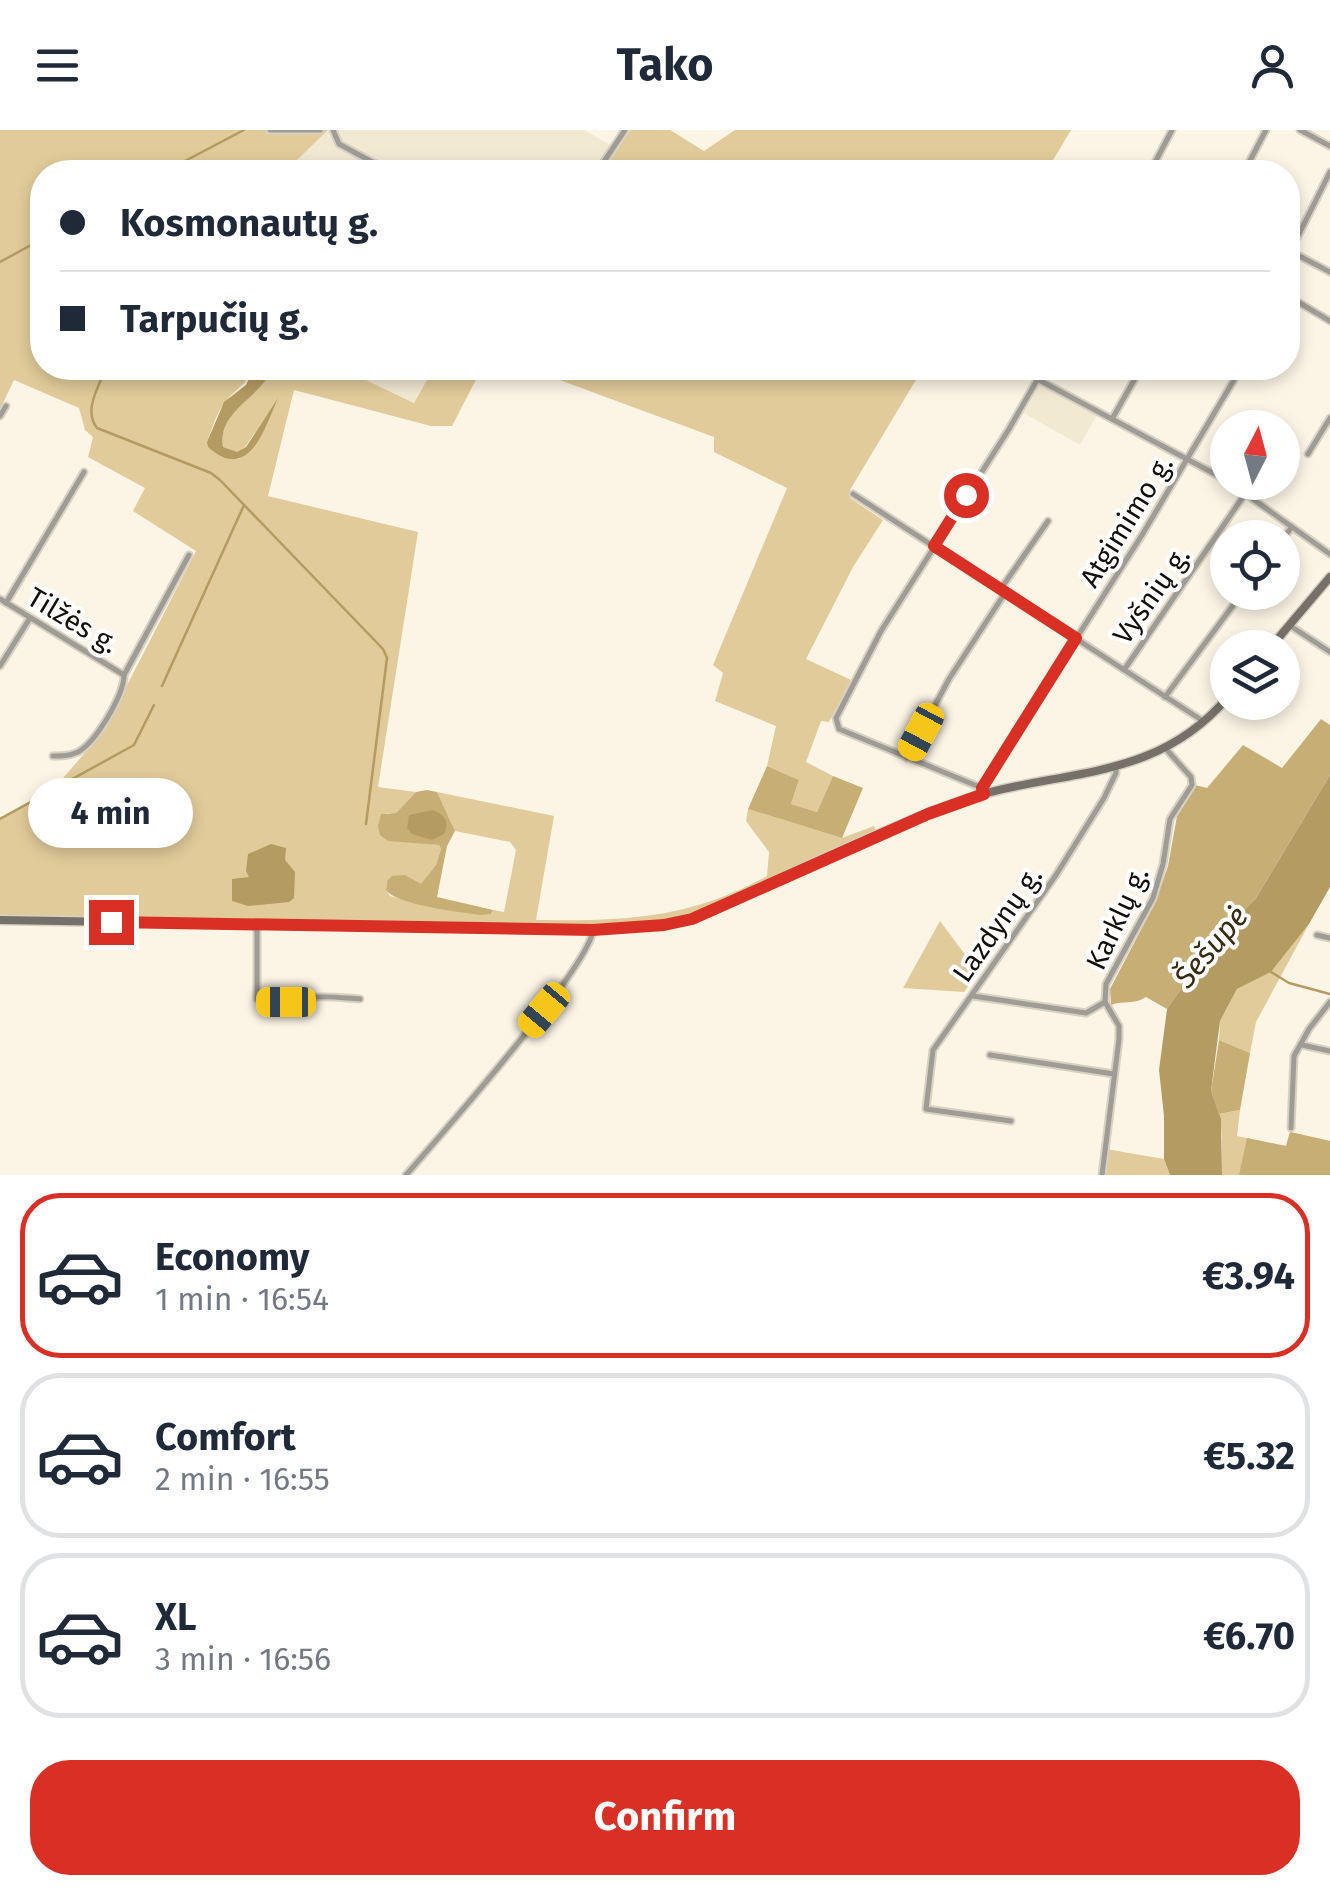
<!DOCTYPE html>
<meta charset="utf-8">
<style>
:root{--surface:#fff;--page:#f2f2f3;--text:#1f2937;--muted:#747a83;--line:#e0e1e3;--accent:#d93025}
body{margin:0;font-family:"Fira Sans",sans-serif;background:var(--page);color:var(--text);height:100vh;display:flex;flex-direction:column;font-size:38px;white-space:nowrap}
*{box-sizing:border-box;margin:0}
p{font-size:32px;color:var(--muted)}
.icon{flex:none;width:55px;height:55px;fill:none;stroke:currentColor;stroke-width:2;stroke-linecap:round;stroke-linejoin:round}
.map{position:relative;height:1045px;overflow:hidden}
.details{display:flex;flex-direction:column;background:var(--surface);flex:1}
.details>*{flex:none}
.banner{position:absolute;left:30px;top:30px;width:1270px;height:220px;border-radius:40px;box-shadow:0 5px 15px #0003;display:grid;align-content:center;height:220px;padding:0 30px;background:var(--surface)}
.needle{width:65px;rotate:6deg}
.tools{position:absolute;left:1210px;top:280px;display:grid;gap:20px}
.tools a{display:grid;place-items:center;width:90px;height:90px;border-radius:50%;background:var(--surface);box-shadow:0 5px 15px #0003;font-size:50px}
.end{position:absolute;width:45px;height:45px;margin:-22px;border:12px solid #d93025;background:#fff;box-shadow:0 0 0 5px #fff}
.from{border-radius:50%}
.bubble{position:absolute;height:70px;border-radius:35px;background:var(--surface);box-shadow:0 5px 15px #0003;font-size:32px;font-weight:700;line-height:70px;text-align:center}
.car{position:absolute;width:30px;height:60px;margin:-30px -15px;border-radius:12px;box-shadow:0 0 8px 2px #0007;background:linear-gradient(#f5c518 24%,#345 0 40%,#f5c518 0 76%,#345 0 86%,#f5c518 0)}
.banner b{display:flex;align-items:center;gap:35px;height:95px;font-size:38px}
.banner b+b{border-top:2px solid var(--line)}
.banner i{width:25px;height:25px;background:var(--text)}
ul{padding:18px 0 0;list-style:none}
li{display:flex;align-items:center;gap:30px;height:165px;margin:0 20px 15px;padding:0 10px;border:5px solid var(--line);border-radius:40px}
li div{flex:1}
li b{display:block;font-size:38px}
li em{font-style:normal;font-weight:700}
li.active{border-color:var(--accent)}
li>.icon{width:90px;height:90px;stroke-width:1.5}
.cta{display:flex;gap:20px;margin-top:auto;padding:20px 30px}
.cta a{flex:1;height:115px;border-radius:40px;background:var(--accent);color:#fff;font-size:40px;font-weight:700;line-height:115px;text-align:center}
header{display:flex;justify-content:space-between;align-items:center;height:130px;padding:0 30px;background:var(--surface);font-size:45px;font-weight:700}
.map>svg:first-child{display:block}
.built{fill:#f2e9d3}
.green{fill:#e1cb9a}
.forest{fill:#c7ae74}
.water{fill:#b49b61}
.lines{fill:none;stroke-linecap:round;stroke-linejoin:round}
.stream{stroke:#b49b61;stroke-width:2.5}
.street-casing{stroke:#d7d0c3;stroke-width:9}
.secondary-casing{stroke:#d7d0c3;stroke-width:11}
.street{stroke:#9f9c96;stroke-width:5}
.secondary{stroke:#757168;stroke-width:8}
.route{stroke:#d93025;stroke-width:12}
.labels{text-anchor:middle;stroke-width:8;stroke-linejoin:round;paint-order:stroke}
.street-label{font-size:28px;fill:#120f0a;stroke:#fff}
.water-label{font-size:30px;font-style:italic;fill:#372c11;stroke:#fff}
</style>
<header><svg class="icon" aria-label="menu" viewBox="0 0 24 24"><path d="M4 6h16M4 12h16M4 18h16"/></svg>Tako<svg class="icon" aria-label="person" viewBox="0 0 24 24"><circle cx="12" cy="8" r="4"/><path d="M4 21q1-7 8-7t8 7"/></svg></header>
<div class="map">
<svg width="1330" height="1045" viewBox="0 0 1330 1045">
<rect width="100%" height="100%" fill="#fcf5e6"/>
<g class="built">
<polygon points="328,0 584,0 618,19 603,42 275,42 297,30"/>
<polygon points="341,238 434,238 415,273"/>
<polygon points="1040,254 1097,285 1080,315 1024,283"/>
</g>
<g class="green">
<path d="M0,0h328l-31,30 -22,12h-233v196h212c-9,18 -16,19 -28,33 -9,10 -14,28 -19,41l7,10 25,7 27,-33 8,-21 -29,42 -8,6 -14,-6c-6,-37 38,-49 49,-79h69l73,35 20,-35h48l-30,58h-21l-137,-36 -26,106 150,36 -40,255 38,5 -20,21h-11l29,29 25,3 2,4 -5,16 -15,20 -34,-4 -1,9 4,6 40,11 61,7 2,-4 11,2 12,-62 -6,-8 -55,-11 -18,-39 117,24 -18,104c88,1 153,-1 231,-44l2,-24 -23,-31 2,-12 94,29 32,-12 3,6 -197,87 -87,8 -593,-11v-96l57,-35 46,-53 93,-181 -63,-40 12,-23 -57,-31 5,-20 -8,-7 -6,-22 -65,-28 -14,29z"/>
<polygon points="630,0 670,0 704,21 735,0 1071,0 1046,42 603,42"/>
<polygon points="527,238 923,238 850,360 850,368 883,390 853,437 806,529 851,550 829,592 821,591 806,632 833,646 817,682 791,674 799,650 767,636 776,596 715,571 723,543 713,535 787,358 714,322 714,307"/>
<polygon points="940,791 978,842 964,862 903,858"/>
<polygon points="1309,794 1256,892 1250,923 1219,910 1220,891 1237,859 1271,842"/>
<polygon points="1240,980 1237,1006 1286,1016 1290,1002 1330,1011 1330,1045 1222,1045 1222,1003 1219,984"/>
<polygon points="1106,1019 1164,1029 1170,1045 1105,1045"/>
</g>
<g class="forest">
<path d="M1321,589l9,6v50l-74,123 -44,46 -45,65 -21,-12c-12,8 -22,3 -35,8l-1,-16 45,-86 13,-37 9,-50 18,-31 12,3 36,-43 39,23z"/>
<polygon points="767,636 799,650 791,674 817,682 833,646 863,658 842,708 748,679"/>
<path d="M427,660l10,2 18,39 -8,15 -10,51 56,13 -2,4 -10,1c-21,-3 -85,-10 -95,-25l1,-9 5,-5 13,-1 16,9 15,-19 5,-16 -2,-4 -51,-4 -8,-6 -2,-9 3,-12 15,-1 20,-21z"/>
<polygon points="1219,910 1250,923 1240,980 1219,984 1211,961"/>
<polygon points="1290,1002 1330,1011 1330,1045 1239,1045 1247,1008 1286,1016"/>
</g>
<g class="water">
<path d="M254,238h18c-10,30 -55,42 -49,79l14,5 9,-5 32,-49c-13,30 -29,86 -70,49l-1,-5 17,-40 22,-17z"/>
<polygon points="1330,645 1330,757 1309,794 1271,842 1237,859 1220,891 1211,961 1221,989 1222,1045 1170,1045 1164,1029 1164,986 1159,940 1167,879 1212,814 1256,768"/>
<path d="M433,680c11,5 17,11 11,24l-12,6 -20,-6 -5,-6 2,-13z"/>
<polygon points="271,714 286,718 285,730 295,742 294,768 289,772 248,776 232,771 232,749 249,747 246,741 248,724"/>
</g>
<g class="lines">
<g class="stream">
<polyline points="164,42 244,0"/>
<polyline points="0,132 42,109"/>
<path d="M106,238c-7,18 -23,42 -9,60l114,45 9,7 163,169 4,9 -21,166"/>
<polyline points="162,556 244,375"/>
<polyline points="0,689 134,615 154,575"/>
<polyline points="1271,842 1289,853 1330,864"/>
</g>
<defs>
<g id="street">
<polyline points="270,0 320,0"/>
<polyline points="333,0 339,14 391,42"/>
<polyline points="1300,0 1330,16"/>
<polyline points="597,42 625,0"/>
<polyline points="1150,42 1172,0"/>
<polyline points="1244,42 1266,0"/>
<polyline points="1290,121 1330,142"/>
<polyline points="1288,126 1330,42"/>
<polyline points="1288,166 1330,191"/>
<polyline points="1037,249 1228,351"/>
<polyline points="0,286 6,276"/>
<polyline points="1112,289 1141,238"/>
<polyline points="1308,324 1330,288"/>
<polyline points="1229,352 1330,424"/>
<polyline points="853,364 1203,591"/>
<polyline points="1282,409 1292,397"/>
<polyline points="1000,460 1048,391"/>
<polyline points="0,469 124,545"/>
<polyline points="6,473 84,342"/>
<polyline points="1289,495 1330,522"/>
<polyline points="0,536 30,488"/>
<polyline points="1124,540 1245,364"/>
<polyline points="1165,567 1243,462"/>
<path d="M53,626c9,0 16,0 25,-4 18,-10 46,-57 46,-77l65,-120"/>
<polyline points="907,628 949,549 1005,463"/>
<polyline points="982,657 1142,405 1241,238"/>
<polyline points="982,658 839,599 836,588 881,501 1009,299 1044,238"/>
<path d="M257,794v75c17,7 33,1 51,-1 17,-3 35,0 52,1"/>
<polyline points="1317,805 1330,808"/>
<polyline points="973,866 1086,883 1105,872"/>
<polyline points="1302,915 1330,921"/>
<polyline points="990,925 1114,944"/>
<polyline points="1011,991 926,979 933,920 1056,745 1104,668 1116,643 1116,636"/>
<polyline points="1291,998 1294,926 1309,899 1330,872"/>
<path d="M406,1045c33,-38 183,-207 187,-245"/>
<polyline points="1102,1045 1119,909 1119,896 1105,872 1106,854 1153,768 1163,734 1170,689 1192,655 1191,647 1166,619"/>
</g>
<g id="secondary">
<polyline points="1270,518 1330,447"/>
<path d="M0,790l593,10 71,-5 28,-6c86,-38 171,-81 258,-114 100,-39 201,-17 278,-108"/>
</g>
</defs>
<use href="#street" class="street-casing"/>
<use href="#secondary" class="secondary-casing"/>
<use href="#street" class="street"/>
<use href="#secondary" class="secondary"/>
</g>
<g class="lines">
<polyline class="route" points="111,792 593,800 664,795 692,789 928,684 984,664 982,658 1076,508 934,416 966,365"/>
</g>
<g class="labels">
<g class="street-label">
<text transform="translate(1126 391) rotate(-58)" y="10">Atgimimo g.</text>
<text transform="translate(1151 465) rotate(-55)" y="10">Vyšnių g.</text>
<text transform="translate(73 490) rotate(31)" y="10">Tilžės g.</text>
<text transform="translate(1117 788) rotate(-65)" y="10">Karklų g.</text>
<text transform="translate(997 794) rotate(-55)" y="10">Lazdynų g.</text>
</g>
<g class="water-label">
<text transform="translate(1211 817) rotate(-50)" y="10">Šešupė</text>
</g>
</g>
</svg>
<div class="tools">
<a><svg class="needle" viewBox="-14 -14 28 28"><path d="M0-13l5 13h-10z" fill="#e53935"/><path d="M0 13l5-13h-10z" fill="#747a83"/></svg></a>
<a><svg class="icon" aria-label="locate" viewBox="0 0 24 24"><circle cx="12" cy="12" r="6"/><path d="M12 2v4M12 18v4M2 12h4M18 12h4"/></svg></a>
<a><svg class="icon" aria-label="layers" viewBox="0 0 24 24"><path d="M12 4l9 5-9 5-9-5zM3 14l9 5 9-5"/></svg></a>
</div>
<i class="end from" style="left:966px;top:365px"></i>
<i class="end" style="left:111px;top:792px"></i>
<div class="bubble" style="left:28px;top:648px;width:165px">4 min</div>
<i class="car" style="left:921px;top:602px;rotate:208deg"></i>
<i class="car" style="left:286px;top:872px;rotate:270deg"></i>
<i class="car" style="left:544px;top:880px;rotate:220deg"></i>
<div class="banner">
<b><i class="from"></i>Kosmonautų g.</b>
<b><i></i>Tarpučių g.</b>
</div>
</div>
<section class="details">
<ul>
<li class="active"><svg class="icon" aria-label="car" viewBox="0 0 24 24"><path d="M5 17H2v-5l4-1 3-4h7l3 4 3 1v5h-3M9 17h6M6 11h13"/><circle cx="7" cy="17" r="2"/><circle cx="17" cy="17" r="2"/></svg><div><b>Economy</b><p>1 min · 16:54</p></div><em>€3.94</em></li>
<li><svg class="icon" aria-label="car" viewBox="0 0 24 24"><path d="M5 17H2v-5l4-1 3-4h7l3 4 3 1v5h-3M9 17h6M6 11h13"/><circle cx="7" cy="17" r="2"/><circle cx="17" cy="17" r="2"/></svg><div><b>Comfort</b><p>2 min · 16:55</p></div><em>€5.32</em></li>
<li><svg class="icon" aria-label="car" viewBox="0 0 24 24"><path d="M5 17H2v-5l4-1 3-4h7l3 4 3 1v5h-3M9 17h6M6 11h13"/><circle cx="7" cy="17" r="2"/><circle cx="17" cy="17" r="2"/></svg><div><b>XL</b><p>3 min · 16:56</p></div><em>€6.70</em></li>
</ul>
<div class="cta"><a>Confirm</a></div>
</section>
